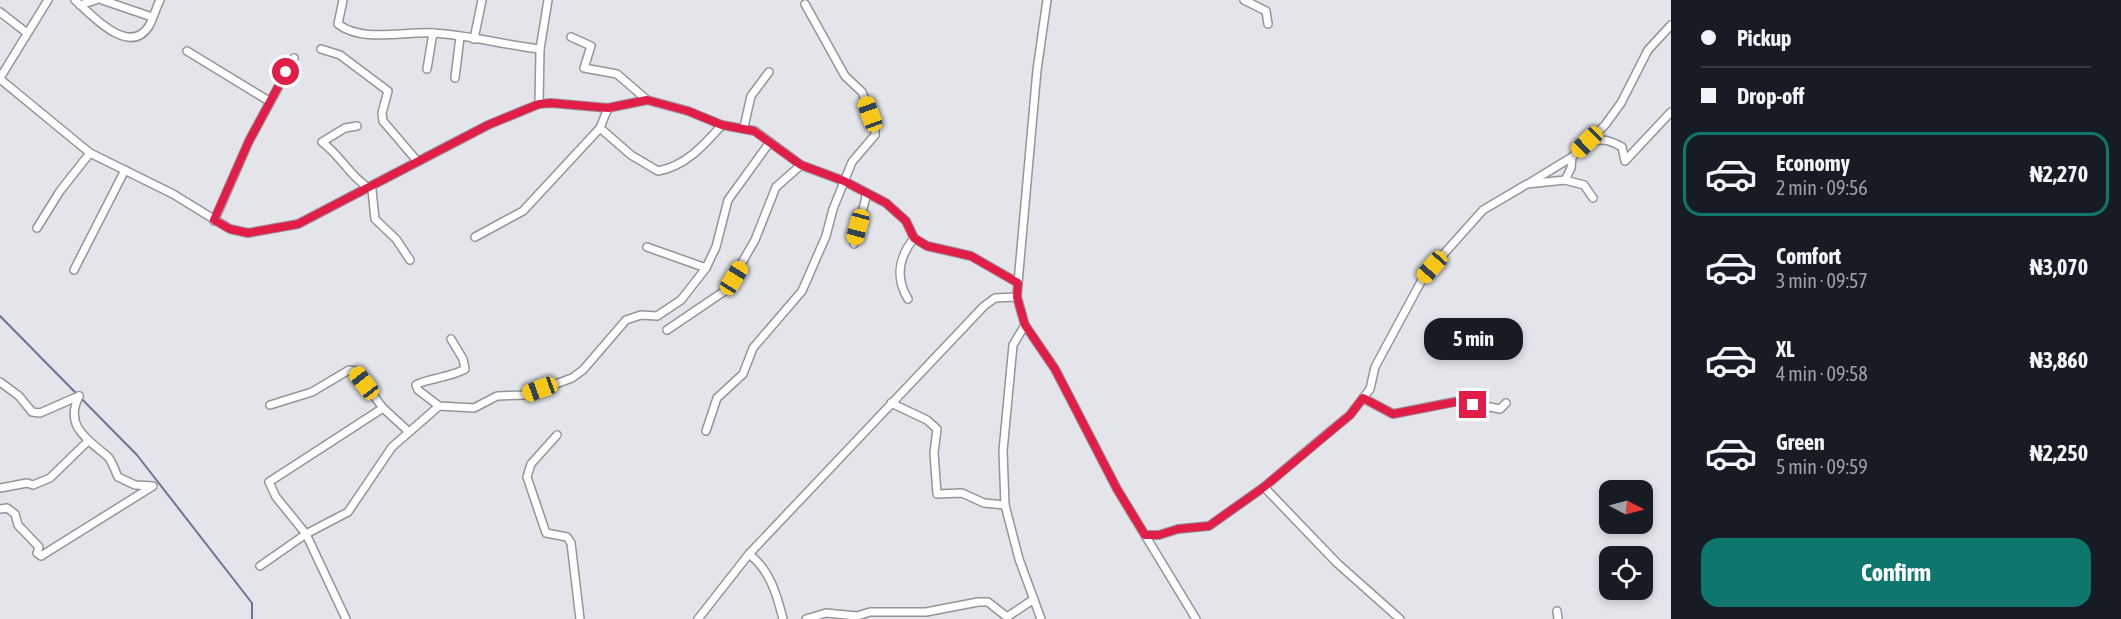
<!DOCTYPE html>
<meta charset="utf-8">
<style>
:root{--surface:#171b24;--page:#242831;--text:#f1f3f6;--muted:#9ea1a6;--line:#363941;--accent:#0f766e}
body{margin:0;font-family:"Asap Condensed",sans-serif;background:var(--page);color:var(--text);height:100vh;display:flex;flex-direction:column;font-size:22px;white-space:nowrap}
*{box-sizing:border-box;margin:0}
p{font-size:20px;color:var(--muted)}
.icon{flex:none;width:33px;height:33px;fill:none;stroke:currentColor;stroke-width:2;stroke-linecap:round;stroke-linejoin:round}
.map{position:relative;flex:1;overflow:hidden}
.drawer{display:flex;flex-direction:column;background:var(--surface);width:450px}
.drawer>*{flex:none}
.guide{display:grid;align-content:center;height:132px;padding:0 30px;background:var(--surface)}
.needle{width:39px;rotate:96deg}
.buttons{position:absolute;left:1599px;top:480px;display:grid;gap:12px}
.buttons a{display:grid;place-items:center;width:54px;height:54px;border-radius:12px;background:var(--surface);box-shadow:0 3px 9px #0003;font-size:30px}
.end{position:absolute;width:27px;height:27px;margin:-14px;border:8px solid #e11d48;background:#fff;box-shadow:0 0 0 3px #fff}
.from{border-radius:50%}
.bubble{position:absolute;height:42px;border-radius:18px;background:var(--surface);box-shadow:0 3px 9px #0003;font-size:20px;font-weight:700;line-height:42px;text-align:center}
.car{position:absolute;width:18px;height:36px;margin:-18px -9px;border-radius:8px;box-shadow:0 0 4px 2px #0007;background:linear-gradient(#f5c518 24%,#345 0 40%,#f5c518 0 76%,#345 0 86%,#f5c518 0)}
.guide b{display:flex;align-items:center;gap:21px;height:57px;font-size:22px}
.guide b+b{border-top:2px solid var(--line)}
.guide i{width:15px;height:15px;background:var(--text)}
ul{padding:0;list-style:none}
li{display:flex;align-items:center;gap:18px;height:84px;margin:0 12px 9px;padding:0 18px;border:3px solid transparent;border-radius:18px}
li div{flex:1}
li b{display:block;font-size:22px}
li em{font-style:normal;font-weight:700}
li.active{border-color:var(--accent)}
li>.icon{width:54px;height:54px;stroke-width:1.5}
.action{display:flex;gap:12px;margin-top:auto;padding:12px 30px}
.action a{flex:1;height:69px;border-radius:18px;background:var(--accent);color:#fff;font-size:24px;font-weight:700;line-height:69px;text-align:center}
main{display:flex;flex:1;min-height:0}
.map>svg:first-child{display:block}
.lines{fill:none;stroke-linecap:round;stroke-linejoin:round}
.stream{stroke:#6a7498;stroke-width:2}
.minor-casing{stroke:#93959a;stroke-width:10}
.minor{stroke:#fff;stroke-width:7}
.route{stroke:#e11d48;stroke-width:8}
</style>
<main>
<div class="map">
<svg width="1671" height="619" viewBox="0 0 1671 619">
<rect width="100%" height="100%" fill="#e3e5ea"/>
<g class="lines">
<polyline class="stream" points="0,316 137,455 252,603 252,619"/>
<defs>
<g id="minor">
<path d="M75,0c15,13 54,58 74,26 4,-7 7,-18 11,-26"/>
<polyline points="102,0 152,17"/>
<path d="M343,0l-5,24c24,19 67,7 96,9 35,2 70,12 106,16"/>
<polyline points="1047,0 1037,70 1018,283 1017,297 1025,325 1055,369 1117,489 1196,619"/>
<polyline points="1244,0 1266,11 1268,24"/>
<polyline points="80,5 96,0"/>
<polyline points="0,12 27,33"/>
<polyline points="571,37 591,46 584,68 617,74 647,100"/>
<polyline points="474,39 482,0"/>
<polyline points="321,49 340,55 388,91 382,113 383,121 418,162"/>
<polyline points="187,51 269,101"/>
<polyline points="427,69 433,33"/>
<polyline points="0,78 48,0"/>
<polyline points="455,78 460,37"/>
<polyline points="0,79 90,153 173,194 230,229 248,233 298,224 488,125 539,104 551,103 608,108 647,100 688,111 722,125 755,131 801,165 844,181 886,203 906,221 914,238 927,246 971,256 1018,283"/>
<polyline points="539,104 540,49 548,0"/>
<path d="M608,108l-8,20 31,27 27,16c28,-5 46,-26 64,-46"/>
<path d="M357,126l-12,2 -23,14c19,14 29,36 50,48l3,29 21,20 14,21"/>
<polyline points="744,127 751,96 769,72"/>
<path d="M1589,142c13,-4 21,-2 33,5l3,14 46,-49"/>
<polyline points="1565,180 1584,185 1593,198"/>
<polyline points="1531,182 1572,157"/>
<polyline points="214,221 249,141 294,58"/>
<polyline points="37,228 60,191 90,153"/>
<polyline points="475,237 523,211 600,128"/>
<polyline points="854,244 867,193"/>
<polyline points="647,247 706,268"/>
<polyline points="74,270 125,170"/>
<path d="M908,299c-13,-21 -9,-42 6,-61"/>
<polyline points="1025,325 1013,345 1003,451 1005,505 1019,559 1041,619"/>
<polyline points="667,330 726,290 755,240 776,187 801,165"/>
<path d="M451,339l12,20 2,10c-13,8 -44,11 -49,16l2,5 21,16 35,2 23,-12 29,-1 46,-17 11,-8 43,-50 15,-5 16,1 24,-16 25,-32 10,-21 12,-47 42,-58"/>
<polyline points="0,382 19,396 32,412 40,413 79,396"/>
<polyline points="1363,398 1393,414 1459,401 1500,409 1506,403"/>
<polyline points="891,403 927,420 937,429 934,453 937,494 962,493 984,503 1005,505"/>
<polyline points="270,405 312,392 349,370 355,371 383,408 269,482 276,497 306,534 348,512 392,447 439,406"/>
<polyline points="383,408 408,431"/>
<polyline points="706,431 717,398 743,374 753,348 802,291 826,236 833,209 852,162 875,135 875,125 862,92 845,76 805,4"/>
<polyline points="557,435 531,464 527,477 546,533 567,537 571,543 580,619"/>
<polyline points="1264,487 1337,563 1400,619"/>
<polyline points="0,488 27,483 33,485 50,478 87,442"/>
<path d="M0,509l7,-1 8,6 3,11 21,22 -2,6 4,3 112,-70 -18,-1 -17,-8c-3,-6 -6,-17 -11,-21 -20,-17 -43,-30 -28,-60"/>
<polyline points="1145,535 1159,535 1178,529 1209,526 1264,487 1322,438 1350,415 1370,389 1375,367 1424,276 1483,210 1527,184 1565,180 1571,168 1572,157 1605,125 1621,103 1648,50 1671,25"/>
<path d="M749,554c21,16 28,41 34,65"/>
<polyline points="260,566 306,534 346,619"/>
<polyline points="1557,611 1558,619"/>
<polyline points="698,619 749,554 984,306 995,298 1017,297"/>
<polyline points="806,619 826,613 857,616 870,612 926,612 978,602 988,602 1007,617 1034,599"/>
</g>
</defs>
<use href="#minor" class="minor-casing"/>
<use href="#minor" class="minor"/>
</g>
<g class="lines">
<polyline class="route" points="286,72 249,141 214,220 230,229 248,233 298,224 488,125 539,104 551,103 608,108 647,100 688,111 722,125 754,131 801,165 844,181 886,203 906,221 914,238 927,246 971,256 1018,283 1017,297 1025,325 1055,369 1117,489 1145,535 1159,535 1178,529 1209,526 1264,487 1350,415 1363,398 1393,414 1455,402 1473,405"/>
</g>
</svg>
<div class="buttons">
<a><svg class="needle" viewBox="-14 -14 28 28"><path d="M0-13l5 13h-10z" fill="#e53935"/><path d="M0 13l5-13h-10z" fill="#9ea1a6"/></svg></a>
<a><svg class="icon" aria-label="locate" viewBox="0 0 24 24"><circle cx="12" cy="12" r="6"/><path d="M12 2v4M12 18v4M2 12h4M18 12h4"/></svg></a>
</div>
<i class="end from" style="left:286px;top:72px"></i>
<i class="end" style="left:1473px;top:405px"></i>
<div class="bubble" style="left:1424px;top:318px;width:99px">5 min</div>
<i class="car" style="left:870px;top:114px;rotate:340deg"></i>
<i class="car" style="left:1587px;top:142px;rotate:226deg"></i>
<i class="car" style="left:858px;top:227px;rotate:195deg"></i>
<i class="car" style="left:1432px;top:267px;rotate:221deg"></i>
<i class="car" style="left:734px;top:278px;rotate:32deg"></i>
<i class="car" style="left:364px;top:383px;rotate:322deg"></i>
<i class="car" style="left:540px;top:389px;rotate:250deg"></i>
</div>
<section class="drawer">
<div class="guide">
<b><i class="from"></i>Pickup</b>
<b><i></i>Drop-off</b>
</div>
<ul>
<li class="active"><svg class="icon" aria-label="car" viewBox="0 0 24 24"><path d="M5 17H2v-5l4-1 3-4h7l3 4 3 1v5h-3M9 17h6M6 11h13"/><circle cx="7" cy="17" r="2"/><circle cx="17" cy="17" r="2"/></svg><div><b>Economy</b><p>2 min · 09:56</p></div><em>₦2,270</em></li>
<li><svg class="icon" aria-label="car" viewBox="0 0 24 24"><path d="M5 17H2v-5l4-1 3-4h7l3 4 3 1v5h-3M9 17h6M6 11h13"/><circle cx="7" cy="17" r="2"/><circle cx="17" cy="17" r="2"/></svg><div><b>Comfort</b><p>3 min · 09:57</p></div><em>₦3,070</em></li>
<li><svg class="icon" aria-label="car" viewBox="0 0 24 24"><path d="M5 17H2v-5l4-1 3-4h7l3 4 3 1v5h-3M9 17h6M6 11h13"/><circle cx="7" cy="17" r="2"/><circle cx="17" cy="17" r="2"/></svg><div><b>XL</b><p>4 min · 09:58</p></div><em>₦3,860</em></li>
<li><svg class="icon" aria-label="car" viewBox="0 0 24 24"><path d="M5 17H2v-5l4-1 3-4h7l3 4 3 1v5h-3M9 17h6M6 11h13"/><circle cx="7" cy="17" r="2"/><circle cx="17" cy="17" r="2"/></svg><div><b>Green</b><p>5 min · 09:59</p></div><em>₦2,250</em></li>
</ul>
<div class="action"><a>Confirm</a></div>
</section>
</main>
